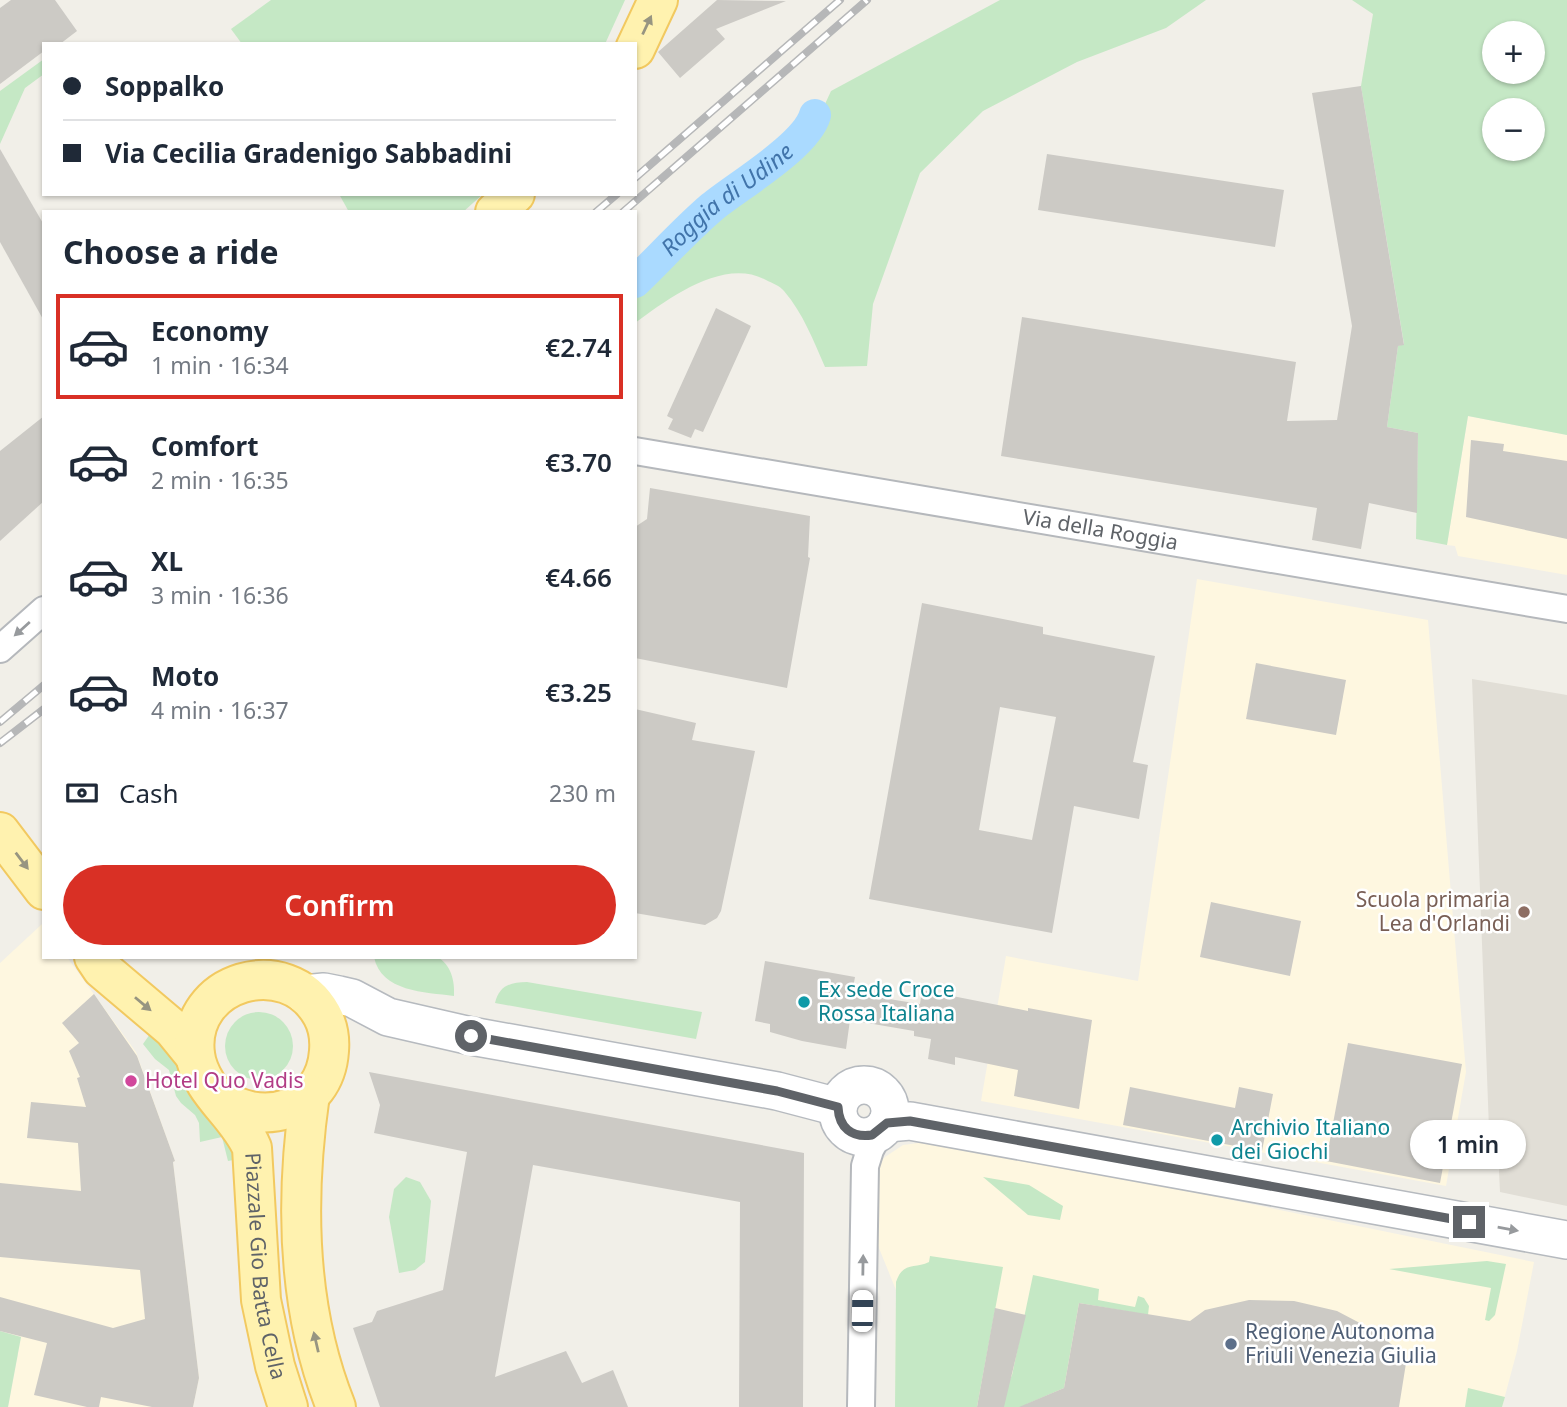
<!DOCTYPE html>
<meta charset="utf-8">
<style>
:root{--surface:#fff;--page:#f2f2f3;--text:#1f2937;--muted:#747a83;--line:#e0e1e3;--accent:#d93025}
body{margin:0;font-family:"Noto Sans",sans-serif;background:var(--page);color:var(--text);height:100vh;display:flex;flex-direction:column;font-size:26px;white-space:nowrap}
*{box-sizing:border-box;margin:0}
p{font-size:23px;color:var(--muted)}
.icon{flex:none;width:38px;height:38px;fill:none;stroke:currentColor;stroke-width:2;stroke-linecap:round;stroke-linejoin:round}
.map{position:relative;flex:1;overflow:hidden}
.sheet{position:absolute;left:42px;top:210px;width:595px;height:749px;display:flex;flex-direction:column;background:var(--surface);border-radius:0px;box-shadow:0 2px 5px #0004}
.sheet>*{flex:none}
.hud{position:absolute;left:42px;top:42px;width:595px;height:154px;border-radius:0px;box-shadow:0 2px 5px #0004;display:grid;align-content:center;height:154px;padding:0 21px;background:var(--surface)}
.buttons{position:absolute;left:1482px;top:21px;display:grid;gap:14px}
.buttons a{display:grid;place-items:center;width:63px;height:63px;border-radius:50%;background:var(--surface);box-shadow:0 2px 5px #0004;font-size:35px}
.end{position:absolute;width:32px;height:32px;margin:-16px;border:9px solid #5f6368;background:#fff;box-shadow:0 0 0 4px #fff}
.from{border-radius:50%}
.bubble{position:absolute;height:49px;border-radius:24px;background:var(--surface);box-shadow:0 2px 5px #0004;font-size:23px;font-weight:600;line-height:49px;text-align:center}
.car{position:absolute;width:21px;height:42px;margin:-21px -10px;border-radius:9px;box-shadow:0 0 5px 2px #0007;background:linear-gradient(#fff 24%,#345 0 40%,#fff 0 76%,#345 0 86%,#fff 0)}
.hud b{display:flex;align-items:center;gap:24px;height:66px;font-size:26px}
.hud b+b{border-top:2px solid var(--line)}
.hud i{width:18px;height:18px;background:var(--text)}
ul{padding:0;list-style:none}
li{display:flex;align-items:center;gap:21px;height:105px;margin:0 14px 10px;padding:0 7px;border:4px solid transparent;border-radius:0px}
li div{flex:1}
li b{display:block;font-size:26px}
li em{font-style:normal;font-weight:600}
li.current{border-color:var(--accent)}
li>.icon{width:63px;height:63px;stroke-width:1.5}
h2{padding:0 21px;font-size:32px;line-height:84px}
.pay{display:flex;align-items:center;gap:18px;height:77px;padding:0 21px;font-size:26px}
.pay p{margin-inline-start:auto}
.cta{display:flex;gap:14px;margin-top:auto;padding:14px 21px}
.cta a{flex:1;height:80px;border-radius:42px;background:var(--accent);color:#fff;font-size:28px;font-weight:600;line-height:80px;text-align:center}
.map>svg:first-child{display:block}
.commercial{fill:#fef7e0}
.education{fill:#e1ded6}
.green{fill:#c5e8c5;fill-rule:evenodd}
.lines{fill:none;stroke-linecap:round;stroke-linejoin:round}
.canal{stroke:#aadaff;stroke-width:32}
.building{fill:#cccac5;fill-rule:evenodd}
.street-casing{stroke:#b5b8bc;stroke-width:30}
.secondary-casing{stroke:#b6babf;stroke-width:40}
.primary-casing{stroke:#f2c960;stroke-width:42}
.street{stroke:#fff;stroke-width:26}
.secondary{stroke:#fff;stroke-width:37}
.primary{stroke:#fff2af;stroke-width:38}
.rail-casing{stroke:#b6b7b8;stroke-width:8}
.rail{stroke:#fff;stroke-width:5;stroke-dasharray:16;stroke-linecap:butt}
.oneway{fill:#979581}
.oneway2{fill:#979a9d}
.route{stroke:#5f6368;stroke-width:9}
.education-dot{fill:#8d6e63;stroke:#fff;stroke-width:2.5}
.culture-dot{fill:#0f9aa8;stroke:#fff;stroke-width:2.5}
.hotel-dot{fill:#d1479c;stroke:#fff;stroke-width:2.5}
.service-dot{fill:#5c6f8a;stroke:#fff;stroke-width:2.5}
.labels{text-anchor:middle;stroke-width:5;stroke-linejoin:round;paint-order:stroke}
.street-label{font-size:21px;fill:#5f6368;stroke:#fff}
.education-label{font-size:21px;fill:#785e54;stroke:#fff;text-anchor:end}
.culture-label{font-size:21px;fill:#0d838f;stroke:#fff;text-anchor:start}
.hotel-label{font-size:21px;fill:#b23c85;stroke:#fff;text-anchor:start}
.service-label{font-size:21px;fill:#4e5e75;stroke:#fff;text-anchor:start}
.water-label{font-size:23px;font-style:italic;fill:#4174aa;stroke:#fff}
</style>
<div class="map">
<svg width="1567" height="1407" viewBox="0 0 1567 1407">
<rect width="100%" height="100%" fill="#f1efe8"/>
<g class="commercial">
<polygon points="1468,416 1567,435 1567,575 1458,556 1455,546 1447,545"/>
<polygon points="1197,579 1428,620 1466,1072 1446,1186 981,1101 1006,956 1138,981"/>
<polygon points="42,924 44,926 44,957 67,957 136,1052 175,1161 173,1162 199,1378 193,1407 8,1407 21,1337 0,1331 0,963"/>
<polygon points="933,1141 953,1143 1534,1262 1517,1351 1502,1407 895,1407 896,1290 872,1231 878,1164 885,1157 903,1145"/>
</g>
<polygon class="education" points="1472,679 1567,695 1567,1206 1500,1192 1499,1172 1504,1131 1489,1129"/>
<g class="green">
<polygon points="271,0 625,0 605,44 242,44 231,29"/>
<path d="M1000,0h206l-40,28 -89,34 -94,49 -63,62 -47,131 -6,62 -42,1c-11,-25 -22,-54 -41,-76 -4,-5 -12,-8 -18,-11 -42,-23 -97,18 -131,43v-40l15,-10 164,-145 17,-37z"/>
<path d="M1352,0h215v435l-99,-19 -21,129 -31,-6 2,-106 -31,-6 11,-81 6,-2 -43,-258 12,-72zM1494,33h39v39h-39zM1494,110h39v39h-39z"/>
<polygon points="44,59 44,74 25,88 0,144 0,91"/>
<polygon points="339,194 483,194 463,212 349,212"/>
<path d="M374,957h63c14,7 18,24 17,39 -29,-4 -73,-4 -80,-39z"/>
<path d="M527,982l175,30 -6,27 -201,-36c4,-17 15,-21 32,-21z"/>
<circle cx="259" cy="1046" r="34"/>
<polygon points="150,1034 157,1038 181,1067 190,1095 203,1110 220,1122 239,1159 228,1161 222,1137 200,1142 199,1123 195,1115 181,1103 176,1096 169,1070 155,1059 143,1044"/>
<polygon points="406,1177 420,1182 431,1201 425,1262 415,1270 399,1273 389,1217 394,1189"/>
<polygon points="983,1177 1029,1185 1063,1206 1060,1220 1028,1215"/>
<path d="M930,1256l73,11 -26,140h-82l1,-125c7,-21 19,-13 33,-20z"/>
<polygon points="1487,1261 1506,1264 1495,1315 1489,1321 1485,1320 1491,1288 1389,1269"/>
<polygon points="1033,1275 1099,1289 1098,1300 1135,1307 1138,1296 1144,1298 1149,1306 1148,1315 1079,1303 1064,1388 1027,1404 1025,1407 997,1407 1012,1375"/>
<polygon points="0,1331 21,1337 8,1407 0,1407"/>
<polygon points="1468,1388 1505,1397 1502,1407 1465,1407"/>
</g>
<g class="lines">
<path class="canal" id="s1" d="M635,282c26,-25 50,-52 77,-75 27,-22 94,-61 103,-92"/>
</g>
<g class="building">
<polygon points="11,0 55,0 77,31 60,44 44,44 44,51 0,84 0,8"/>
<polygon points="717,0 786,1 716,29 725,39 680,78 658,52"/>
<polygon points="1361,86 1404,345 1398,346 1387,427 1418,433 1417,513 1369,503 1361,549 1312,540 1317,508 1001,456 1022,317 1296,362 1287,421 1337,420 1352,326 1312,93"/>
<polygon points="0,149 44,225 44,321 0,242"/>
<polygon points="1047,154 1284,190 1275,247 1038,210"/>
<polygon points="716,308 751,326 703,432 695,429 691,438 668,429 673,419 667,416"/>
<polygon points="44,416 44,501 0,541 0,451"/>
<polygon points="1471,440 1504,444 1503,451 1567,461 1567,539 1466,517"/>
<polygon points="650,488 810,516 808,557 810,558 787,688 635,658 635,527 647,519"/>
<path d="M922,603l121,24v7l112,22 -22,106 15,3 -9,54 -65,-13 -22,127 -183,-34zM1000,707l56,10 -24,123 -53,-10z"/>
<polygon points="1256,663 1346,680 1336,735 1246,719"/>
<polygon points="635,709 696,723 692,740 755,751 721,911 717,918 705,925 635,913"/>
<polygon points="1211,902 1301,921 1290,976 1200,957"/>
<polygon points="765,961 855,977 852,993 920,1004 922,990 1028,1011 1028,1008 1092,1020 1079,1109 1014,1096 1018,1070 955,1057 955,1065 928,1059 931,1039 914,1036 914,1031 850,1020 846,1049 802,1041 770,1032 770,1024 755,1021"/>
<polygon points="94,994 137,1056 175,1161 173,1162 199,1378 193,1407 152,1407 101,1397 99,1407 87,1407 34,1395 47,1343 0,1331 0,1297 113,1328 145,1319 140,1270 0,1257 0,1183 81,1191 78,1143 27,1138 31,1102 86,1107 77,1078 80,1077 69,1051 79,1043 62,1023"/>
<polygon points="1348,1043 1462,1064 1440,1183 1326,1161"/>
<polygon points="369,1072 804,1153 803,1407 739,1407 740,1202 533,1165 495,1377 566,1351 582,1383 613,1370 628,1407 380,1407 353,1328 372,1322 377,1311 443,1290 467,1152 374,1133 380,1105"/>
<polygon points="1130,1087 1235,1108 1239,1087 1273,1094 1262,1151 1123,1125"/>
<polygon points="1249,1300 1294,1301 1337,1311 1375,1331 1407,1357 1399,1407 1019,1407 1064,1388 1079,1303 1190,1321 1205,1310"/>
<polygon points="995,1308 1026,1315 1004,1407 977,1407"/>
</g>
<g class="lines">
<defs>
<g id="street">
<path id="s2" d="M635,451l932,158"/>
<polyline points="0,649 44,610"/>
<polyline points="861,1407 865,1166 870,1150 880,1131"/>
</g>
<g id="secondary">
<polyline points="304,994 324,992 339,995 352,998 388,1017 471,1036 777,1091 838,1107"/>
<circle cx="864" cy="1111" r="26"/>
<polyline points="887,1123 910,1121 1567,1240"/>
</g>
<g id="primary">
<polyline points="635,49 658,0"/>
<polyline points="495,212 515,194"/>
<polyline points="0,832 44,890"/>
<polyline points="94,957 102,969 173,1029 195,1056"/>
<path id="s3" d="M215,1094c44,36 110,18 114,-43 1,-12 -1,-25 -7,-36 -35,-64 -136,-34 -127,39 5,38 43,60 57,94l9,152 14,66 13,41"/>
<path d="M310,1094c-15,104 -14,214 26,313"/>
</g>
</defs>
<use href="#street" class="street-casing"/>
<use href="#secondary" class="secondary-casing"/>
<use href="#primary" class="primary-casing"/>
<use href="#street" class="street"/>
<use href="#secondary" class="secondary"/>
<use href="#primary" class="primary"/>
<defs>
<g id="rail">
<polyline points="635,178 840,0"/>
<polyline points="596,212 617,194"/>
<polyline points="623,212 867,0"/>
<polyline points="0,722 44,685"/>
<polyline points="0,743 44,709"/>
</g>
</defs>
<use href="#rail" class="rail-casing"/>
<use href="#rail" class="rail"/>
</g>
<defs><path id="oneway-solid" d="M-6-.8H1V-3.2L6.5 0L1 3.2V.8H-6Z" transform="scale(1.75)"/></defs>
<g class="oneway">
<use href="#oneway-solid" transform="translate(647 25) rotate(-65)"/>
<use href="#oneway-solid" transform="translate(22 861) rotate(53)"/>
<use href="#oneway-solid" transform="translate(143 1004) rotate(40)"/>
<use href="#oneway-solid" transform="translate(316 1342) rotate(-103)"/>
</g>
<g class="oneway2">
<use href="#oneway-solid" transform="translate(22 629) rotate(138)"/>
<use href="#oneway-solid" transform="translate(1508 1229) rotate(10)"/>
<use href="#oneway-solid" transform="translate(863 1265) rotate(-89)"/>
</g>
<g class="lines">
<path class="route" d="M471,1036l306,55 61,16c1,21 14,31 34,28l15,-12 23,-2 559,101"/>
</g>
<circle class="education-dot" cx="1524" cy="912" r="7"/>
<g class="culture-dot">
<circle cx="804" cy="1002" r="7"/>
<circle cx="1217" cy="1140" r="7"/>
</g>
<circle class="hotel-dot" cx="131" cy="1081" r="7"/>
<circle class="service-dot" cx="1231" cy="1344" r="7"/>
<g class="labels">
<g class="street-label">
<text dy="7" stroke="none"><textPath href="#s2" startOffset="472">Via della Roggia</textPath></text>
<text dy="7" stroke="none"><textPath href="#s3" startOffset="606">Piazzale Gio Batta Cella</textPath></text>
</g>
<g class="education-label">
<text x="1510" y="907">Scuola primaria<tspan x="1510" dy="24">Lea d'Orlandi</tspan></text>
</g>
<g class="culture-label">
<text x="818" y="997">Ex sede Croce<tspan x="818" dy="24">Rossa Italiana</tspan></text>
<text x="1231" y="1135">Archivio Italiano<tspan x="1231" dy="24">dei Giochi</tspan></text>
</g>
<g class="hotel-label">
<text x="145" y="1088">Hotel Quo Vadis</text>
</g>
<g class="service-label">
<text x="1245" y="1339">Regione Autonoma<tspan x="1245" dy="24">Friuli Venezia Giulia</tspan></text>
</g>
<g class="water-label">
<text dy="8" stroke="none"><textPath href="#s1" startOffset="124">Roggia di Udine</textPath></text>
</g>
</g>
</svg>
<div class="buttons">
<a>+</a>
<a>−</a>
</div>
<i class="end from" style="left:471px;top:1036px"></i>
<i class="end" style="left:1469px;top:1222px"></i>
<div class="bubble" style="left:1410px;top:1120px;width:116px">1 min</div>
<i class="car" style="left:862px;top:1311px;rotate:1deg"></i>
<div class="hud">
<b><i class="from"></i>Soppalko</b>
<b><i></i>Via Cecilia Gradenigo Sabbadini</b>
</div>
<section class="sheet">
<h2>Choose a ride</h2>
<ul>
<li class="current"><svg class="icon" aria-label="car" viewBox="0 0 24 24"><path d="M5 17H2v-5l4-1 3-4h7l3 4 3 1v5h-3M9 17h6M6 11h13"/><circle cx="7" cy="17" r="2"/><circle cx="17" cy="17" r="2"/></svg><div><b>Economy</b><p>1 min · 16:34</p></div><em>€2.74</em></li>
<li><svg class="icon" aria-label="car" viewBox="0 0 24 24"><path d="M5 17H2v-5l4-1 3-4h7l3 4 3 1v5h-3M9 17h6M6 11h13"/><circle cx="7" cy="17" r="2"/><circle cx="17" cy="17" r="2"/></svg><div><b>Comfort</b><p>2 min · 16:35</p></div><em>€3.70</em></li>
<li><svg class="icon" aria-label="car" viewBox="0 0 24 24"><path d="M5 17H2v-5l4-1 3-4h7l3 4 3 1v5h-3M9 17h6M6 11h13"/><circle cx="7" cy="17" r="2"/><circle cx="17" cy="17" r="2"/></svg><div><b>XL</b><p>3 min · 16:36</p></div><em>€4.66</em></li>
<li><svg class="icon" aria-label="car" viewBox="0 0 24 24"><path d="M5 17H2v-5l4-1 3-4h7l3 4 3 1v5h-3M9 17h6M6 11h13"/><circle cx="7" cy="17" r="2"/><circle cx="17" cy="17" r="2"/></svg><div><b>Moto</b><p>4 min · 16:37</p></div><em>€3.25</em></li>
</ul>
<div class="pay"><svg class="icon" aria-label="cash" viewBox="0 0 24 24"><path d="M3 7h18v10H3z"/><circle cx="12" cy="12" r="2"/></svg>Cash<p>230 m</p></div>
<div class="cta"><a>Confirm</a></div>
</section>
</div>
